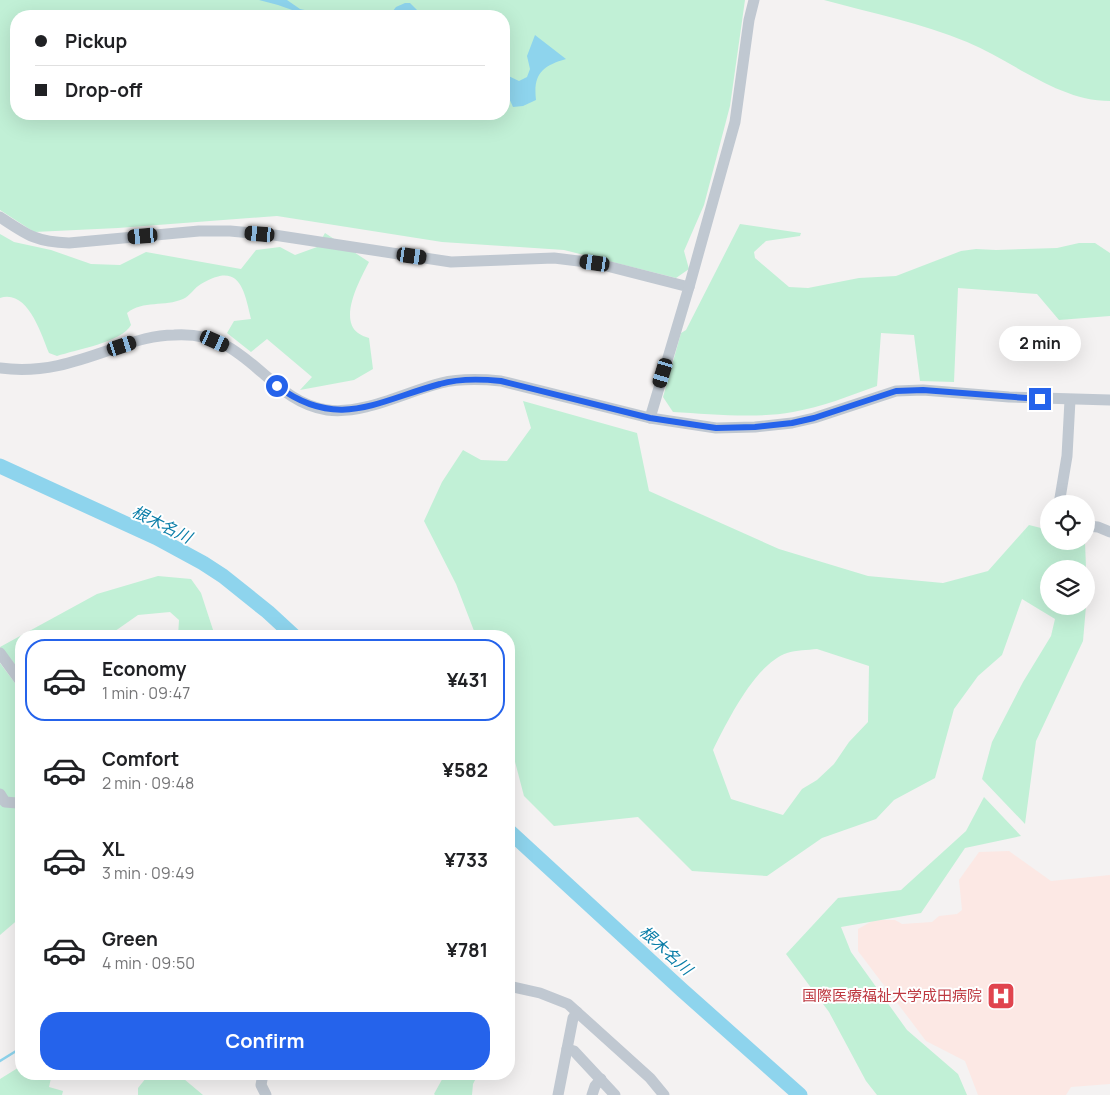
<!DOCTYPE html>
<meta charset="utf-8">
<style>
:root{--surface:#fff;--page:#f6f6f6;--text:#202124;--muted:#757577;--line:#e0e0e0;--accent:#2563eb}
body{margin:0;font-family:Manrope,"Noto Sans JP",sans-serif;background:var(--page);color:var(--text);height:100vh;display:flex;flex-direction:column;font-size:19px;white-space:nowrap}
*{box-sizing:border-box;margin:0}
p{font-size:16px;color:var(--muted)}
.icon{flex:none;width:28px;height:28px;fill:none;stroke:currentColor;stroke-width:2;stroke-linecap:round;stroke-linejoin:round}
.map{position:relative;flex:1;overflow:hidden}
.side{position:absolute;left:15px;top:630px;width:500px;height:450px;display:flex;flex-direction:column;background:var(--surface);border-radius:20px;box-shadow:0 5px 20px #0002}
.side>*{flex:none}
.guide{position:absolute;left:10px;top:10px;width:500px;height:110px;border-radius:20px;box-shadow:0 5px 20px #0002;display:grid;align-content:center;height:110px;padding:0 25px;background:var(--surface)}
.tools{position:absolute;left:1040px;top:495px;display:grid;gap:10px}
.tools a{display:grid;place-items:center;width:55px;height:55px;border-radius:50%;background:var(--surface);box-shadow:0 5px 20px #0002;font-size:25px}
.end{position:absolute;width:22px;height:22px;margin:-11px;border:6px solid #2563eb;background:#fff;box-shadow:0 0 0 2px #fff}
.from{border-radius:50%}
.bubble{position:absolute;height:35px;border-radius:18px;background:var(--surface);box-shadow:0 5px 20px #0002;font-size:16px;font-weight:700;line-height:35px;text-align:center}
.car{position:absolute;width:15px;height:30px;margin:-15px -8px;border-radius:6px;box-shadow:0 0 4px 1px #0007;background:linear-gradient(#222 24%,#8ab4d8 0 40%,#222 0 76%,#8ab4d8 0 86%,#222 0)}
.guide b{display:flex;align-items:center;gap:18px;height:48px;font-size:19px}
.guide b+b{border-top:1px solid var(--line)}
.guide i{width:12px;height:12px;background:var(--text)}
ul{padding:9px 0 0;list-style:none}
li{display:flex;align-items:center;gap:15px;height:82px;margin:0 10px 8px;padding:0 15px;border:2px solid transparent;border-radius:20px}
li div{flex:1}
li b{display:block;font-size:19px}
li em{font-style:normal;font-weight:700}
li.current{border-color:var(--accent)}
li>.icon{width:45px;height:45px;stroke-width:1.5}
.cta{display:flex;gap:10px;margin-top:auto;padding:10px 25px}
.cta a{flex:1;height:58px;border-radius:20px;background:var(--accent);color:#fff;font-size:20px;font-weight:700;line-height:58px;text-align:center}
.map>svg:first-child{display:block}
.medical{fill:#fce8e4}
.green{fill:#c1f0d6;fill-rule:evenodd}
.water{fill:#8ed4ed}
.lines{fill:none;stroke-linecap:round;stroke-linejoin:round}
.stream{stroke:#8ed4ed;stroke-width:2.5}
.river{stroke:#8ed4ed;stroke-width:15}
.minor{stroke:#c0c8d1;stroke-width:11}
.route{stroke:#2563eb;stroke-width:6}
.labels{text-anchor:middle;stroke-width:4;stroke-linejoin:round;paint-order:stroke}
.health-label{font-size:15px;fill:#be3a42;stroke:#fff;text-anchor:end}
.water-label{font-size:16px;font-style:italic;fill:#0b7ea8;stroke:#fff}
</style>
<div class="map">
<svg width="1110" height="1095" viewBox="0 0 1110 1095">
<rect width="100%" height="100%" fill="#f4f2f2"/>
<polygon class="medical" points="1009,851 1051,881 1110,875 1110,1084 1071,1087 1066,1095 978,1095 965,1061 926,1041 858,951 858,929 874,920 895,920 902,924 932,922 939,916 957,914 962,910 959,880 979,852"/>
<g class="green">
<path d="M0,0h745l-15,106 -26,99 -20,46 5,18 -13,9 -112,-28 -122,-8 -165,-26 -159,12 -84,4 -34,-22zM16,16h488v98h-488z"/>
<path d="M824,0h286v101c-52,0 -97,-40 -143,-59 -46,-19 -95,-29 -143,-42z"/>
<path d="M740,224l61,9 -1,3 -34,5 -12,11 1,6 34,29 19,1 51,-10 37,-2 65,-25 15,-2 20,1 61,-2 22,-5h16l15,10v63l-51,4 -22,-26 -79,-6 -4,94 -34,-1 -6,-46 -33,-2 -4,53c-28,10 -55,21 -84,26 -37,7 -83,2 -120,0l-10,-15 18,-64 5,-3z"/>
<path d="M325,233l44,29c-8,16 -31,56 -11,71 3,2 7,4 11,5l4,31 -19,11 -54,10 12,-13 -45,-38 -16,13 -24,-19 7,-12 17,-2c-7,-31 -12,-58 -50,-35 -7,4 -11,12 -18,15 -18,8 -40,1 -56,14l4,12c-9,17 -56,25 -74,31l-8,-3c-8,-19 -21,-64 -49,-55v-64l14,8 37,8 40,14 29,1 26,-13 95,17 15,-19 24,-3 15,8 22,-8z"/>
<path d="M523,401l114,32 12,58 130,58 89,27 75,7 45,-12 41,-46 20,5v11h36l1,28h-37v37h37l-3,35 -47,100 -11,83 -43,-45 10,-37 31,-60 28,-46 4,-17 -33,-20 -20,56 -24,21 -24,33 -19,69 -41,22 -18,19 -54,19 -55,38 -75,-5 -54,-54 -84,9 -30,-30 -15,-57v-103h-33l-20,-52 -32,-63 18,-39 21,-32 18,10 26,1 24,-33zM817,649l52,17 -1,56 -19,20 -15,22 -17,16 -15,9 -19,26 -52,-16 -18,-49c14,-28 42,-86 74,-97 9,-3 21,-3 30,-4z"/>
<polygon points="158,576 191,579 201,593 215,636 178,636 179,620 170,612 138,615 108,636 21,636 21,676 0,647 97,594"/>
<polygon points="0,663 21,691 21,917 0,935"/>
<polygon points="984,797 1021,836 965,848 921,913 841,927 851,952 907,1030 958,1074 967,1095 877,1095 866,1081 829,1012 786,954 838,898 901,890 966,831"/>
<polygon points="21,1066 21,1074 52,1074 49,1087 63,1091 62,1095 0,1095 0,1079"/>
<polygon points="140,1074 178,1074 203,1095 138,1095 138,1088 146,1078"/>
<polygon points="445,1074 478,1074 473,1084 472,1095 435,1095 434,1094"/>
</g>
<g class="water">
<polygon points="259,0 287,0 300,9 332,16 309,16 278,5"/>
<polygon points="405,3 410,3 418,11 439,16 389,16 396,7"/>
<path d="M535,35l31,24c-24,7 -33,15 -30,41l-13,6 -10,1 -5,-11h-3l-1,6v-28l15,7 8,-4 3,-8 -3,-13z"/>
</g>
<g class="lines">
<polyline class="stream" points="0,1061 21,1048"/>
<g class="river">
<polyline points="0,466 157,538 203,563 223,576 268,612 294,636"/>
<polyline points="509,831 682,990 800,1095"/>
</g>
<g class="minor">
<path d="M0,217c27,18 36,25 69,26l130,-12h31l44,4 177,27 103,-4 41,5 94,24 -39,131"/>
<polyline points="689,287 735,122 749,20 754,0"/>
<path d="M0,368c44,6 78,-7 118,-21 18,-6 36,-12 56,-12 17,-1 36,2 51,10 36,19 59,59 102,65 37,5 78,-18 114,-27 20,-5 40,-4 60,-2l149,37 66,10 39,-1 37,-4 22,-5 82,-27 27,-1 86,7 101,3"/>
<polyline points="1059,504 1067,456 1070,400"/>
<polyline points="1086,526 1098,527 1110,532"/>
<polyline points="0,653 21,682"/>
<polyline points="0,794 5,802 17,803 21,800"/>
<polyline points="509,986 540,993 568,1004 650,1078 664,1095"/>
<polyline points="567,1049 574,1051 615,1095"/>
<polyline points="263,1074 261,1085 266,1095"/>
<polyline points="558,1095 573,1018 577,1012"/>
<polyline points="592,1095 595,1086 601,1079"/>
</g>
</g>
<g class="lines">
<path class="route" d="M277,386c61,45 100,15 163,-2 20,-6 41,-5 61,-3l149,37 66,10 39,-1 37,-4 22,-5 82,-27 27,-1 117,9"/>
</g>
<defs>
<symbol id="hospital-square" viewBox="-11 -11 22 22"><rect x="-9" y="-9" width="18" height="18" rx="4" fill="#e0444e" stroke="#fff"/><path d="M-5-5h3v3.5h4V-5h3V5h-3V1.5h-4V5h-3Z" fill="#fff"/></symbol>
</defs>
<g fill-rule="evenodd">
<use href="#hospital-square" x="985" y="980" width="32" height="32"/>
</g>
<g class="labels">
<g class="health-label">
<text x="982" y="1001">国際医療福祉大学成田病院</text>
</g>
<g class="water-label">
<text transform="translate(162 524) rotate(26)" y="6">根木名川</text>
<text transform="translate(666 950) rotate(42)" y="6">根木名川</text>
</g>
</g>
</svg>
<div class="tools">
<a><svg class="icon" aria-label="locate" viewBox="0 0 24 24"><circle cx="12" cy="12" r="6"/><path d="M12 2v4M12 18v4M2 12h4M18 12h4"/></svg></a>
<a><svg class="icon" aria-label="layers" viewBox="0 0 24 24"><path d="M12 4l9 5-9 5-9-5zM3 14l9 5 9-5"/></svg></a>
</div>
<i class="end from" style="left:277px;top:386px"></i>
<i class="end" style="left:1040px;top:399px"></i>
<div class="bubble" style="left:999px;top:326px;width:82px">2 min</div>
<i class="car" style="left:260px;top:234px;rotate:275deg"></i>
<i class="car" style="left:143px;top:236px;rotate:265deg"></i>
<i class="car" style="left:412px;top:256px;rotate:98deg"></i>
<i class="car" style="left:595px;top:263px;rotate:278deg"></i>
<i class="car" style="left:215px;top:341px;rotate:114deg"></i>
<i class="car" style="left:122px;top:346px;rotate:72deg"></i>
<i class="car" style="left:663px;top:373px;rotate:197deg"></i>
<div class="guide">
<b><i class="from"></i>Pickup</b>
<b><i></i>Drop-off</b>
</div>
<section class="side">
<ul>
<li class="current"><svg class="icon" aria-label="car" viewBox="0 0 24 24"><path d="M5 17H2v-5l4-1 3-4h7l3 4 3 1v5h-3M9 17h6M6 11h13"/><circle cx="7" cy="17" r="2"/><circle cx="17" cy="17" r="2"/></svg><div><b>Economy</b><p>1 min · 09:47</p></div><em>¥431</em></li>
<li><svg class="icon" aria-label="car" viewBox="0 0 24 24"><path d="M5 17H2v-5l4-1 3-4h7l3 4 3 1v5h-3M9 17h6M6 11h13"/><circle cx="7" cy="17" r="2"/><circle cx="17" cy="17" r="2"/></svg><div><b>Comfort</b><p>2 min · 09:48</p></div><em>¥582</em></li>
<li><svg class="icon" aria-label="car" viewBox="0 0 24 24"><path d="M5 17H2v-5l4-1 3-4h7l3 4 3 1v5h-3M9 17h6M6 11h13"/><circle cx="7" cy="17" r="2"/><circle cx="17" cy="17" r="2"/></svg><div><b>XL</b><p>3 min · 09:49</p></div><em>¥733</em></li>
<li><svg class="icon" aria-label="car" viewBox="0 0 24 24"><path d="M5 17H2v-5l4-1 3-4h7l3 4 3 1v5h-3M9 17h6M6 11h13"/><circle cx="7" cy="17" r="2"/><circle cx="17" cy="17" r="2"/></svg><div><b>Green</b><p>4 min · 09:50</p></div><em>¥781</em></li>
</ul>
<div class="cta"><a>Confirm</a></div>
</section>
</div>
